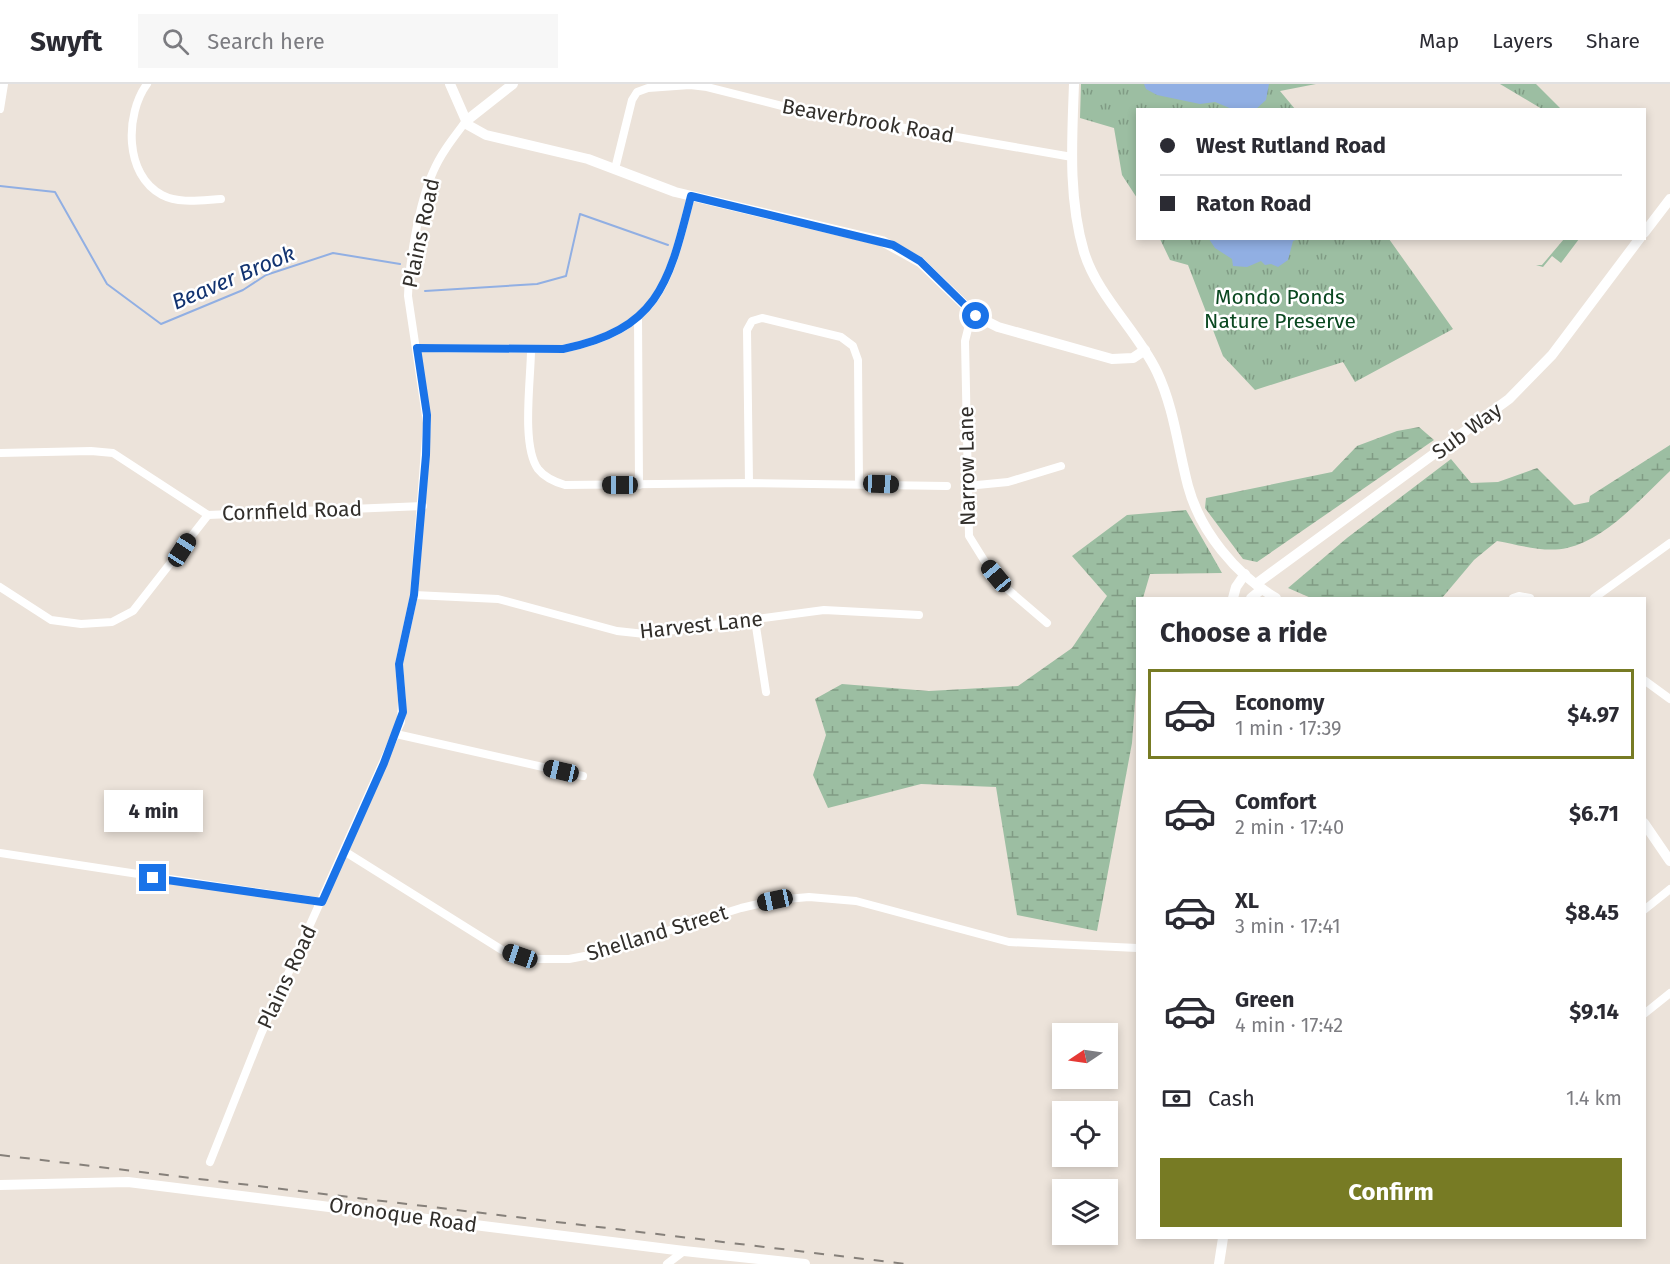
<!DOCTYPE html>
<meta charset="utf-8">
<style>
:root{--surface:#fff;--page:#f7f7f7;--text:#2b2b33;--muted:#7c7c81;--line:#e1e1e2;--accent:#777b24}
body{margin:0;font-family:"Fira Sans",sans-serif;background:var(--page);color:var(--text);height:100vh;display:flex;flex-direction:column;font-size:22px;white-space:nowrap}
*{box-sizing:border-box;margin:0}
p{font-size:20px;color:var(--muted)}
.icon{flex:none;width:33px;height:33px;fill:none;stroke:currentColor;stroke-width:2;stroke-linecap:round;stroke-linejoin:round}
.map{position:relative;flex:1;overflow:hidden}
.panel{position:absolute;left:1136px;top:513px;width:510px;height:642px;display:flex;flex-direction:column;background:var(--surface);border-radius:0px;box-shadow:0 3px 9px #0003}
.panel>*{flex:none}
.top-card{position:absolute;left:1136px;top:24px;width:510px;height:132px;border-radius:0px;box-shadow:0 3px 9px #0003;display:grid;align-content:center;height:132px;padding:0 24px;background:var(--surface)}
.needle{width:39px;rotate:257deg}
.buttons{position:absolute;left:1052px;top:939px;display:grid;gap:12px}
.buttons a{display:grid;place-items:center;width:66px;height:66px;border-radius:0px;background:var(--surface);box-shadow:0 3px 9px #0003;font-size:30px}
.end{position:absolute;width:27px;height:27px;margin:-14px;border:8px solid #1a73e8;background:#fff;box-shadow:0 0 0 3px #fff}
.from{border-radius:50%}
.bubble{position:absolute;height:42px;border-radius:0px;background:var(--surface);box-shadow:0 3px 9px #0003;font-size:20px;font-weight:700;line-height:42px;text-align:center}
.car{position:absolute;width:18px;height:36px;margin:-18px -9px;border-radius:8px;box-shadow:0 0 4px 2px #0007;background:linear-gradient(#222 24%,#8ab4d8 0 40%,#222 0 76%,#8ab4d8 0 86%,#222 0)}
.top-card b{display:flex;align-items:center;gap:21px;height:57px;font-size:22px}
.top-card b+b{border-top:2px solid var(--line)}
.top-card i{width:15px;height:15px;background:var(--text)}
ul{padding:0;list-style:none}
li{display:flex;align-items:center;gap:18px;height:90px;margin:0 12px 9px;padding:0 12px;border:3px solid transparent;border-radius:0px}
li div{flex:1}
li b{display:block;font-size:22px}
li em{font-style:normal;font-weight:700}
li.current{border-color:var(--accent)}
li>.icon{width:54px;height:54px;stroke-width:1.5}
h2{padding:0 24px;font-size:27px;line-height:72px}
.pay{display:flex;align-items:center;gap:15px;height:66px;padding:0 24px;font-size:22px}
.pay p{margin-inline-start:auto}
.action{display:flex;gap:12px;margin-top:auto;padding:12px 24px}
.action a{flex:1;height:69px;border-radius:0px;background:var(--accent);color:#fff;font-size:24px;font-weight:700;line-height:69px;text-align:center}
header{display:flex;align-items:center;gap:36px;box-sizing:border-box;height:84px;padding:0 30px;background:var(--surface);border-bottom:2px solid var(--line)}
header strong{font-size:28px}
nav{display:flex;gap:33px;margin-inline-start:auto;font-size:21px}
.search{width:420px;height:54px;background:var(--page);display:flex;align-items:center;gap:15px;box-sizing:border-box;padding:0 21px;border-radius:0px;color:var(--muted);font-size:22px}
.map>svg:first-child{display:block}
.grass{fill:url(#grass-tufts)}
.wetland{fill:url(#wetland-marsh)}
.water{fill:#91afe3}
.lines{fill:none;stroke-linecap:round;stroke-linejoin:round}
.stream{stroke:#91afe3;stroke-width:2}
.street{stroke:#fff;stroke-width:8}
.secondary{stroke:#fff;stroke-width:10}
.rail{stroke:#86807a;stroke-width:2;stroke-dasharray:10 10;stroke-linecap:butt}
.route{stroke:#1a73e8;stroke-width:8}
.labels{text-anchor:middle;stroke-width:5;stroke-linejoin:round;paint-order:stroke}
.street-label{font-size:21px;fill:#322f2b;stroke:#fff}
.park-label{font-size:21px;fill:#0a4820;stroke:#fff}
.water-label{font-size:22px;font-style:italic;fill:#123370;stroke:#fff}
</style>
<header>
<strong>Swyft</strong>
<div class="search"><svg class="icon" aria-label="search" viewBox="0 0 24 24"><circle cx="10" cy="10" r="6"/><path d="M15 15l6 6"/></svg>Search here</div>
<nav><a>Map</a><a>Layers</a><a>Share</a></nav>
</header>
<div class="map">
<svg width="1670" height="1180" viewBox="0 0 1670 1180">
<defs>
<pattern id="grass-tufts" width="24" height="20" patternUnits="userSpaceOnUse" patternTransform="scale(1.5)"><rect width="24" height="20" fill="#9cbea2"/><path d="M3 7l-1-3M5 7V3M7 7l1-3M15 17l-1-3M17 17v-4M19 17l1-3" fill="none" stroke="#809b84"/></pattern>
<pattern id="wetland-marsh" width="20" height="14" patternUnits="userSpaceOnUse" patternTransform="scale(1.5)"><rect width="20" height="14" fill="#9cbea2"/><path d="M1 5h8M5 5V1M11 12h8M15 12V8" fill="none" stroke="#809b84"/></pattern>
</defs>
<rect width="100%" height="100%" fill="#ece3da"/>
<g class="grass">
<polygon points="1081,0 1316,0 1280,7 1295,25 1137,26 1137,114 1122,91 1114,44 1080,34"/>
<polygon points="1500,0 1536,0 1561,25 1542,25"/>
<polygon points="1160,155 1389,155 1453,245 1355,298 1343,278 1255,306 1223,272 1188,181 1170,176"/>
<polygon points="1564,155 1579,155 1561,179 1552,172 1543,183 1536,181 1542,181"/>
</g>
<g class="wetland">
<polygon points="1419,343 1434,356 1257,478 1243,475 1205,424 1206,414 1332,388 1357,362 1397,347"/>
<path d="M1670,361v26c-29,27 -63,68 -103,77 -22,5 -48,-3 -70,-7l-23,19 -32,38h-131l-23,-10 59,-50 104,-79 20,24 27,-1 39,-14 37,37 15,-3 1,-6z"/>
<polygon points="1186,426 1222,489 1150,490 1143,514 1137,514 1137,591 1132,659 1097,847 1017,831 996,703 921,700 828,724 813,691 826,651 815,615 842,600 929,607 1018,602 1072,564 1107,512 1072,472 1127,431"/>
</g>
<g class="water">
<polygon points="1144,0 1269,0 1266,16 1256,25 1232,25 1215,18 1200,20 1157,11 1146,5"/>
<polygon points="1209,155 1209,154 1298,155 1293,157 1288,176 1278,183 1271,180 1265,181 1261,177 1247,183 1233,182 1232,175 1215,164"/>
</g>
<g class="lines">
<g class="stream">
<polyline points="0,102 55,108 107,200 161,240 243,206 266,191 333,169 400,180"/>
<polyline points="425,207 537,200 566,192 580,130 668,161"/>
</g>
<g class="street">
<path d="M147,0c-22,30 -23,91 15,111 17,9 40,5 59,4"/>
<polyline points="0,25 4,0"/>
<polyline points="615,85 632,16 637,8 648,4 690,1 707,3 790,24 1072,73"/>
<polyline points="976,232 968,245 965,257 969,452 987,481 1005,503 1047,539"/>
<polyline points="638,233 639,401"/>
<path d="M417,264l146,1c98,-20 106,-67 128,-153"/>
<path d="M531,266c0,28 -10,96 7,119 7,9 17,13 27,16l184,-2 198,3"/>
<polyline points="0,369 91,367 113,369 208,431 423,422"/>
<polyline points="749,399 747,246 752,237 762,234 841,253 853,262 858,276 859,400"/>
<polyline points="967,402 1008,398 1061,382"/>
<polyline points="0,503 51,536 81,540 112,538 133,527 208,431"/>
<polyline points="414,511 498,515 617,547 645,550 824,526 919,531"/>
<polyline points="1513,514 1519,512 1530,514"/>
<polyline points="1594,514 1670,459"/>
<polyline points="755,536 766,608"/>
<polyline points="1644,596 1670,615"/>
<polyline points="396,650 583,692"/>
<polyline points="344,767 502,866 538,875 569,875 590,871 741,824 775,816 809,813 856,817 1009,858 1137,864"/>
<polyline points="0,769 322,818"/>
<polyline points="1644,826 1670,805"/>
<polyline points="1644,930 1670,909"/>
<path d="M210,1078l51,-128 140,-312 1,-21 -3,-37 15,-69 13,-172 -19,-127c1,-34 11,-93 25,-124 8,-19 21,-35 33,-51"/>
<polyline points="667,1180 684,1167"/>
</g>
<g class="secondary">
<polyline points="450,0 468,41 486,51 588,75 675,108 882,157 920,178 976,232 998,243 1112,275 1133,274 1145,266"/>
<path d="M1074,0c-2,55 -6,114 10,168 14,45 53,78 73,120 17,36 21,76 31,114 12,45 48,89 88,112"/>
<polyline points="466,37 513,0"/>
<polyline points="1644,149 1670,115"/>
<polyline points="1256,500 1509,315 1552,271 1640,154"/>
<polyline points="1233,514 1236,503 1245,490"/>
<polyline points="1251,514 1262,505"/>
<polyline points="1644,739 1670,777"/>
<polyline points="0,1101 128,1098 684,1167 805,1180"/>
<polyline points="1219,1180 1223,1154"/>
</g>
<polyline class="rail" points="0,1071 906,1180"/>
</g>
<g class="lines">
<path class="route" d="M153,794l169,24 62,-139 19,-51 -4,-48 15,-69 12,-140 1,-40 -10,-67 146,1c97,-20 106,-67 128,-153l202,49 27,16 56,55"/>
</g>
<g class="labels">
<g class="street-label">
<text transform="translate(868 37) rotate(10)" y="7">Beaverbrook Road</text>
<text transform="translate(421 149) rotate(-78)" y="7">Plains Road</text>
<text transform="translate(1467 347) rotate(-36)" y="7">Sub Way</text>
<text transform="translate(967 382) rotate(-91)" y="7">Narrow Lane</text>
<text transform="translate(292 427) rotate(-2)" y="7">Cornfield Road</text>
<text transform="translate(701 541) rotate(-6)" y="7">Harvest Lane</text>
<text transform="translate(657 849) rotate(-17)" y="7">Shelland Street</text>
<text transform="translate(287 893) rotate(-65)" y="7">Plains Road</text>
<text transform="translate(403 1131) rotate(8)" y="7">Oronoque Road</text>
</g>
<g class="park-label">
<text x="1280" y="220">Mondo Ponds<tspan x="1280" dy="24">Nature Preserve</tspan></text>
</g>
<g class="water-label">
<text transform="translate(233 193) rotate(-23)" y="8">Beaver Brook</text>
</g>
</g>
</svg>
<div class="buttons">
<a><svg class="needle" viewBox="-14 -14 28 28"><path d="M0-13l5 13h-10z" fill="#e53935"/><path d="M0 13l5-13h-10z" fill="#7c7c81"/></svg></a>
<a><svg class="icon" aria-label="locate" viewBox="0 0 24 24"><circle cx="12" cy="12" r="6"/><path d="M12 2v4M12 18v4M2 12h4M18 12h4"/></svg></a>
<a><svg class="icon" aria-label="layers" viewBox="0 0 24 24"><path d="M12 4l9 5-9 5-9-5zM3 14l9 5 9-5"/></svg></a>
</div>
<i class="end from" style="left:976px;top:232px"></i>
<i class="end" style="left:153px;top:794px"></i>
<div class="bubble" style="left:104px;top:706px;width:99px">4 min</div>
<i class="car" style="left:881px;top:400px;rotate:92deg"></i>
<i class="car" style="left:620px;top:401px;rotate:270deg"></i>
<i class="car" style="left:182px;top:466px;rotate:33deg"></i>
<i class="car" style="left:996px;top:492px;rotate:320deg"></i>
<i class="car" style="left:561px;top:687px;rotate:283deg"></i>
<i class="car" style="left:775px;top:816px;rotate:258deg"></i>
<i class="car" style="left:520px;top:872px;rotate:289deg"></i>
<div class="top-card">
<b><i class="from"></i>West Rutland Road</b>
<b><i></i>Raton Road</b>
</div>
<section class="panel">
<h2>Choose a ride</h2>
<ul>
<li class="current"><svg class="icon" aria-label="car" viewBox="0 0 24 24"><path d="M5 17H2v-5l4-1 3-4h7l3 4 3 1v5h-3M9 17h6M6 11h13"/><circle cx="7" cy="17" r="2"/><circle cx="17" cy="17" r="2"/></svg><div><b>Economy</b><p>1 min · 17:39</p></div><em>$4.97</em></li>
<li><svg class="icon" aria-label="car" viewBox="0 0 24 24"><path d="M5 17H2v-5l4-1 3-4h7l3 4 3 1v5h-3M9 17h6M6 11h13"/><circle cx="7" cy="17" r="2"/><circle cx="17" cy="17" r="2"/></svg><div><b>Comfort</b><p>2 min · 17:40</p></div><em>$6.71</em></li>
<li><svg class="icon" aria-label="car" viewBox="0 0 24 24"><path d="M5 17H2v-5l4-1 3-4h7l3 4 3 1v5h-3M9 17h6M6 11h13"/><circle cx="7" cy="17" r="2"/><circle cx="17" cy="17" r="2"/></svg><div><b>XL</b><p>3 min · 17:41</p></div><em>$8.45</em></li>
<li><svg class="icon" aria-label="car" viewBox="0 0 24 24"><path d="M5 17H2v-5l4-1 3-4h7l3 4 3 1v5h-3M9 17h6M6 11h13"/><circle cx="7" cy="17" r="2"/><circle cx="17" cy="17" r="2"/></svg><div><b>Green</b><p>4 min · 17:42</p></div><em>$9.14</em></li>
</ul>
<div class="pay"><svg class="icon" aria-label="cash" viewBox="0 0 24 24"><path d="M3 7h18v10H3z"/><circle cx="12" cy="12" r="2"/></svg>Cash<p>1.4 km</p></div>
<div class="action"><a>Confirm</a></div>
</section>
</div>
